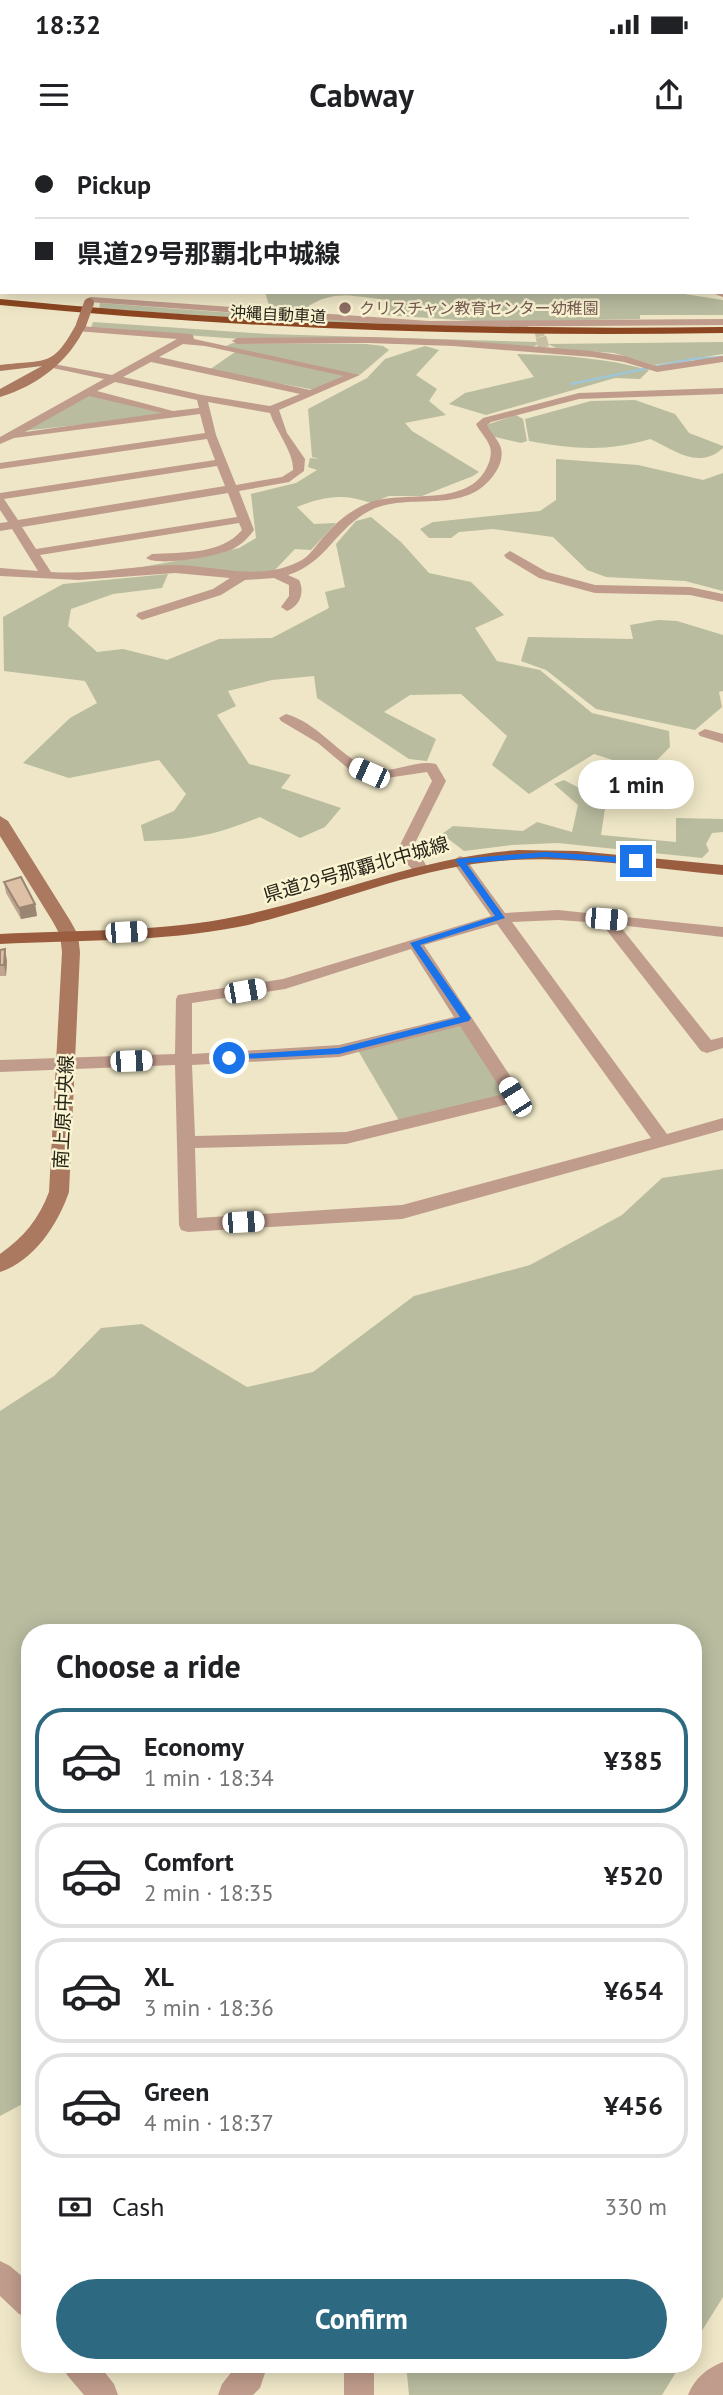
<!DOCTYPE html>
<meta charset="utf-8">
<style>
:root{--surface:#fff;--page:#f2f2f2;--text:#202124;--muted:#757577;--line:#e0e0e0;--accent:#2d6a81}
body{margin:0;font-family:"PT Sans","Noto Sans JP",sans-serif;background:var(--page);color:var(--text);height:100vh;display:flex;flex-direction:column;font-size:26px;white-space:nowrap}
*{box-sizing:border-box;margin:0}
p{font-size:23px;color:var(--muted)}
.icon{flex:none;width:38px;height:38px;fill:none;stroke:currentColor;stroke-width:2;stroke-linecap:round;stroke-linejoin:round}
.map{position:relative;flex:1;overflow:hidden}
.details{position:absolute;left:21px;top:1484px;width:681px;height:749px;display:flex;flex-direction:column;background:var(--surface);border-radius:28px;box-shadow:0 4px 18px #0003}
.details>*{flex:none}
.guide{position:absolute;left:0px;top:0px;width:724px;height:154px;box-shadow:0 4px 18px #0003;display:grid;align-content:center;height:154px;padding:0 35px;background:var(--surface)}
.end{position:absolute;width:32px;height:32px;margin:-16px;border:9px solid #1a73e8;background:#fff;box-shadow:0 0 0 4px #fff}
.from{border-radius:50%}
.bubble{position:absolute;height:49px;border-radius:24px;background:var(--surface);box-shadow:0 4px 18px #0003;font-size:23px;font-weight:700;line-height:49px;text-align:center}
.car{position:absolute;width:21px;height:42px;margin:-21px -10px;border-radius:9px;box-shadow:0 0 5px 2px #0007;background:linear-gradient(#fff 24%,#345 0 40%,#fff 0 76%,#345 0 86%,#fff 0)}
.guide b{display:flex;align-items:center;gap:24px;height:66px;font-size:26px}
.guide b+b{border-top:2px solid var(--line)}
.guide i{width:18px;height:18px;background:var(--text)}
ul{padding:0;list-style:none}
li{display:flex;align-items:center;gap:21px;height:105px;margin:0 14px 10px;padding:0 21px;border:4px solid var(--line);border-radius:28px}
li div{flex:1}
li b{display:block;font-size:26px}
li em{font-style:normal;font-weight:700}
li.on{border-color:var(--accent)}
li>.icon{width:63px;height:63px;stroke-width:1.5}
h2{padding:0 35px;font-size:32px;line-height:84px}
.pay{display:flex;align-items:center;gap:18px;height:77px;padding:0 35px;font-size:26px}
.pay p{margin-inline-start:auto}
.action{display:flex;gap:14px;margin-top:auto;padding:14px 35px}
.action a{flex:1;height:80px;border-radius:42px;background:var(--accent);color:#fff;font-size:28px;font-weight:700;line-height:80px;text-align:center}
.status{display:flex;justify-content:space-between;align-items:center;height:49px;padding:0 35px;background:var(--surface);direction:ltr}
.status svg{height:19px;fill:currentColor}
header{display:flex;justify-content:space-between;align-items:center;height:91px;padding:0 35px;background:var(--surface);font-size:32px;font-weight:700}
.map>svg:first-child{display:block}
.green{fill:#b9bc9f}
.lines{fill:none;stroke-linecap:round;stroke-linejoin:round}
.stream{stroke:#9ec6d7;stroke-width:2.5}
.street-tunnel-far1{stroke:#c6bfa3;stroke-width:9;stroke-dasharray:9 4.5;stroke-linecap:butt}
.street-tunnel{stroke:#c6bfa3;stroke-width:11;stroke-dasharray:11 5;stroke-linecap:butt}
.street{fill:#c09c8c;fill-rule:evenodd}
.secondary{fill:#ab7860;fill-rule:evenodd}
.primary{fill:#9b5d40;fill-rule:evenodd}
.highway{fill:#8c4621;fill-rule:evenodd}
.secondary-bridge{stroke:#ab7860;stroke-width:10}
.wall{fill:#bea58f}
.shaded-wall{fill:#9b8674}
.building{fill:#ddc0a6;stroke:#9b8674;stroke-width:2}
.route{fill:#1a73e8}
.education-dot{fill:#8d6e63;stroke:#fbf4d3;stroke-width:2.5}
.labels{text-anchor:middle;stroke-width:5;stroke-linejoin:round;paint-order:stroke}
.far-education-label{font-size:16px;fill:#785e54;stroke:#fbf4d3;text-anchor:start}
.far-street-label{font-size:16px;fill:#272418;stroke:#fbf4d3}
.street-label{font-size:19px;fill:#272418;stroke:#fbf4d3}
</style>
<div class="status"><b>18:32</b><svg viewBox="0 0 49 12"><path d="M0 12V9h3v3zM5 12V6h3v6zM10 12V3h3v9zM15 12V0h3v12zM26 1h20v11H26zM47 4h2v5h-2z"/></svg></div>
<header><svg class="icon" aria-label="menu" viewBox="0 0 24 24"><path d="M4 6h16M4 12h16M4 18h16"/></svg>Cabway<svg class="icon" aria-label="share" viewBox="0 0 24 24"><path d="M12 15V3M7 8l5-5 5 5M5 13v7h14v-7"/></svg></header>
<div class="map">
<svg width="723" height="2255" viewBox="0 0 723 2255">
<rect width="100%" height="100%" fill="#eee6c6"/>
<g class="green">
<path d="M265,152l413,1 45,7v15h-83v4l-152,3 -103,-7 2,-15c-37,-4 -57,-12 -88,13l-28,-1z"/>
<path d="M100,163c143,11 285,22 428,23v3l-139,-2 -290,-18z"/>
<polygon points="93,182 268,194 536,202 538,204 532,207 240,199 91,188"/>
<polygon points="723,202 723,214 654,225 614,213 558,209 548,204"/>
<polygon points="233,203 366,204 383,206 389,210 361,234 315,250 209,230 238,210 226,206"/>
<path d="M425,206l14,4 -23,25 21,14 -8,12 17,14 -41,8 7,8 67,41 -6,4 -51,20h-33l-18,7c-27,-10 -47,-7 -74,4l17,17 22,-1 -25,27 -16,-1 -23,24 -154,-2 93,-16 28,-7 17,-10 -5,-44 45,-11 21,-13 -9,-3 2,-9 9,1 -7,-2 -4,-48 59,-31 18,-19z"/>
<path d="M517,214c46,1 88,4 132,16l-9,9 -25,-1 -129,37 -37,-11 16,-11 69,-16z"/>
<polygon points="90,253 179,274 22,291"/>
<path d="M635,260l40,14 14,19 34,13v2c-24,22 -47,3 -73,-9 -42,13 -78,10 -121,2l-4,-22 66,-18z"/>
<polygon points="516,275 523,279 527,301 521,303 491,296 486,285"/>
<polygon points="556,319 638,325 703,340 723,333 723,451 685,441 606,437 587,430 553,397 493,389 459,392 451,398 429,398 420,389 433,382 540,371 556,360"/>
<path d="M371,377l30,25 28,31 42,9 33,33 -29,13 22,33 43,9 52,43 77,18 1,16 -24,24 -52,-17 -65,40 -37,-29 15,-29 -46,-42 -51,1 -26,17 52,27 -9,22 -18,-2 -92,-61 -3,-22 -42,4 -44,11 8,15 -19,9 32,49 42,11 -10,13 60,20 -16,19 -25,11 -40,-21c-45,18 -67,23 -116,24l-3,-16 33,-14 12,-17 -27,-34 -90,18 -46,-15 47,-45 27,-15 -12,-22 -81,-10 -1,-54 60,-33 105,-10 -6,14 -49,6 -42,15 -3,17 29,26 26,-3 44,11 52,-21 53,-1 57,-30 -4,-16 20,-5 -9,-43 20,-23z"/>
<polygon points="658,480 677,481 723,495 723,551 719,552 722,567 695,590 596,569 546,530 521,521 528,497 633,499 630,485"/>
<polygon points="564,640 606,662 601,695 676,702 676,678 723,679 723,692 712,693 706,704 709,711 702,718 558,703 512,705 464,711 442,694 453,686 523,691 537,682 572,692 578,665 554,644"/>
<polygon points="466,879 515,957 401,984 356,907"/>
<polygon points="723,1029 723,2157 693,2205 693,1493 30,1493 30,1960 0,1976 0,1271 54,1236 101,1188 142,1184 247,1247 313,1232 414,1156 530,1125 622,1075 662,1038"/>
<polygon points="406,2224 681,2224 662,2255 409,2255"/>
</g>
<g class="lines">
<polyline class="stream" points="571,244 693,219 723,217"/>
<polyline class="street-tunnel-far1" points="538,188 541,199"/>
<polyline class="street-tunnel" points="541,197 544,209"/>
<g class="street">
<polygon points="381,0 442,0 440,2"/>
<polygon points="550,0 567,0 547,2"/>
<polygon points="654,0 657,2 602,1 603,0"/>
<rect x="0" y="30" width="2" height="4"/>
<polygon points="723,151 723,157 709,152 723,152"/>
<polygon points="91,157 429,181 723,179 723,185 429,187 88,162 88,158"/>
<path d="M79,186l111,8 3,1 1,4 166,36 -81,35 8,23 18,26 -1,12 -15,11 -50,9 15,39c-6,8 -12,14 -21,19 -15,7 -74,18 -87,9l6,-4c30,-2 69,1 90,-24l-3,-7 -199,32 11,17c41,3 81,-6 122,-7 43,0 84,17 125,-3 10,-4 16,-14 23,-22 13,-16 30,-31 50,-38 35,-12 97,6 116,-35 3,-6 5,-14 3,-20 -3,-9 -10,-15 -14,-23l7,-6 96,-25 144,-5v6l-144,5 -88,23 -4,3c4,8 11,14 14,23 2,9 -1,18 -6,25 -29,44 -84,18 -124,37 -36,18 -44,53 -83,65l11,5c6,12 1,26 -12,31l-6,-4 8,-11v-11l-15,-7 -29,2 -24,15 -79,25 -6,-4 2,-3 75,-24 17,-11 -55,-5 -96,7 -79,-4v-8l38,3 -26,-42 -12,2v-8l8,-1 -8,-12v-17l215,-33 -8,-21 -207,30v-6l205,-30 -5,-19 -186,24 -14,6v-7l104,-58 -56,-12v-4l64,12 65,-36 -101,-8 -2,-2zM183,204l22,2 139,30 -34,14 -151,-33zM151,222l149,32 -30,12 -68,-11 -79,-18zM115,242l82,18 2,8 -26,3 -76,-20zM89,256l73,17 -137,19zM208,262l62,11c6,18 24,40 23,57l-11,7 -46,8 -20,-50zM217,326l8,20 -207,34 -14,-21zM228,353l9,24 -201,32 -14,-22z"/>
<polygon points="369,197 453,200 592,211 625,216 657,226 723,216 723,222 657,232 624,222 592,217 453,206 369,203 237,204 232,201 237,198"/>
<polygon points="510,411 547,432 595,445 690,447 723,454 723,462 690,455 595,453 539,438 506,418 504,415"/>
<path d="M286,574c33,9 53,43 84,54 21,8 45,-9 66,-4l10,17 -32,64 15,25 -3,3h-10l-9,-9 -7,-19 32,-64 -5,-9 -47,7 -16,-3 -14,-6 -32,-27 -37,-22 -2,-3z"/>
<polygon points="705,589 723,594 723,603 700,596 698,593"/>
<path d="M460,716l5,2 40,55 53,-3 165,17v10l-104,-12 92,115 12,-3v11l-16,5 -6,-2 -100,-128 -43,-3 -46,2 155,212 56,-16v12l-321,89 -214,13 -7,-2 -2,-5 -4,-160 -175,7v-12l175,-6 1,-55 2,-4 105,-16 208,-63 -39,-55zM497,784l154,214 -249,67 -205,13 -2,-70 151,-4 175,-43 3,-4 -100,-152zM411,809l43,68 -115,28 -147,9v-51l93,-14zM460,886l44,68 -158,38 -151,4 -3,-71 147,-8z"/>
<polygon points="0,2121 10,2126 30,2143 30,2178 19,2174 0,2156"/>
<path d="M723,2222v33h-35c6,-16 19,-27 35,-33z"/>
<polygon points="63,2224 98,2224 114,2244 118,2255 84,2255 67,2235"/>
<polygon points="238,2224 268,2224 260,2248 253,2255 218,2255 222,2244"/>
<rect x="344" y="2224" width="30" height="31"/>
</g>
<g class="secondary">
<polygon points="234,0 244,0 245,2 235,2"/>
<polygon points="0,66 2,67 2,73 0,72"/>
<rect x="0" y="140" width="2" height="6"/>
<path d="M77,183l9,2c-16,36 -49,61 -86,72v-8l42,-23 -42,5v-6c49,-6 52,3 77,-42z"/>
<path d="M0,676l8,5 63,101 7,13 2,17 -11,240c-11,32 -35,69 -69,80v-18c23,-16 39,-35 49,-62l13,-240 -2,-17 -7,-13 -53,-86z"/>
</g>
<path class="primary" d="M518,710l59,1 146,14v10c-77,-7 -155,-22 -233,-13 -87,9 -167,47 -252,65 -76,15 -160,13 -238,17v-10c76,-4 166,-2 239,-18 94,-20 182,-59 279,-66z"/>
<path class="highway" d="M0,159c241,24 481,31 723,28v6c-242,4 -482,-4 -723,-28z"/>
<polyline class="secondary-bridge" points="81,185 89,163"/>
</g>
<g class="wall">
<polygon points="4,742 35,764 37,776 21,779 6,753"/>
<polygon points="0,810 7,821 6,836 0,836"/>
</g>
<g class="shaded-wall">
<polygon points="35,764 37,776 21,779 19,768"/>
<polygon points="5,809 7,821 6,836 4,825"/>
</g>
<g class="building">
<polygon points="21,737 35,764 19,768 4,742"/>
<polygon points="5,809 4,825 0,825 0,810"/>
</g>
<polygon class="route" points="545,712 636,718 641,721 636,724 545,717 466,723 505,778 420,805 471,878 469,881 339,914 225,920 225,916 229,915 339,908 460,877 410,803 495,776 456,721 457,719"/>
<circle class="education-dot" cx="345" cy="168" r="7"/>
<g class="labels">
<g class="far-education-label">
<text x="359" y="174">クリスチャン教育センター幼稚園</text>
</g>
<g class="far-street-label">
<text transform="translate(278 174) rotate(3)" y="6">沖縄自動車道</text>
</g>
<g class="street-label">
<text transform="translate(356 729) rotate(-16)" y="7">県道29号那覇北中城線</text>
<text transform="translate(63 972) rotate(-87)" y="7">南上原中央線</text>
</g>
</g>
</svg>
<i class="end from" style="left:229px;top:918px"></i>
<i class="end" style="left:636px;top:721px"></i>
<div class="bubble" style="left:578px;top:620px;width:116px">1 min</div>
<i class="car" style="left:369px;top:633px;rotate:294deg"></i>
<i class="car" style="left:606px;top:779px;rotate:95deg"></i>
<i class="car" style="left:126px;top:792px;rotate:87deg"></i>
<i class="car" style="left:245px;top:851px;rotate:80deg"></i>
<i class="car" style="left:131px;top:921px;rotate:88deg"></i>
<i class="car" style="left:515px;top:957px;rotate:328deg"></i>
<i class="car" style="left:243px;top:1082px;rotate:87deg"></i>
<div class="guide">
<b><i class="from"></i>Pickup</b>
<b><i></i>県道29号那覇北中城線</b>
</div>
<section class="details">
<h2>Choose a ride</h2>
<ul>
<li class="on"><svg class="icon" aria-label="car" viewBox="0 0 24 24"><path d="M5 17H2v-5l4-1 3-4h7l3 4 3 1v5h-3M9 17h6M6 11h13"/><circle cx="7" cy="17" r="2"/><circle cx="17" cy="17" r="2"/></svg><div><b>Economy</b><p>1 min · 18:34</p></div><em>¥385</em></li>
<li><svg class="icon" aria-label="car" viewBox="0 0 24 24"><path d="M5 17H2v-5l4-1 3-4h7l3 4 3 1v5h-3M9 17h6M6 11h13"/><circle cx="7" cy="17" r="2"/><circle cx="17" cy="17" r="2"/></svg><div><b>Comfort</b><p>2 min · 18:35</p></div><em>¥520</em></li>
<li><svg class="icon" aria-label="car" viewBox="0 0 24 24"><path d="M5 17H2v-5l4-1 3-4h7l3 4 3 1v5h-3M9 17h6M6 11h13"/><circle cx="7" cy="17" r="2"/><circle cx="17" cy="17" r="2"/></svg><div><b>XL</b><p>3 min · 18:36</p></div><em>¥654</em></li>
<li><svg class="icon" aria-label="car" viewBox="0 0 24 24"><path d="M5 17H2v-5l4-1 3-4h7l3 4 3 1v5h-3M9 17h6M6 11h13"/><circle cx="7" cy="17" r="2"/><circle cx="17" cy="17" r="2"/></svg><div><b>Green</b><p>4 min · 18:37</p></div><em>¥456</em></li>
</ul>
<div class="pay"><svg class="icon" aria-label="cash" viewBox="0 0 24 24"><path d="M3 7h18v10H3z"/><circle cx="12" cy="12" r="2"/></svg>Cash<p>330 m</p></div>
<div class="action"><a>Confirm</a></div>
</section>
</div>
